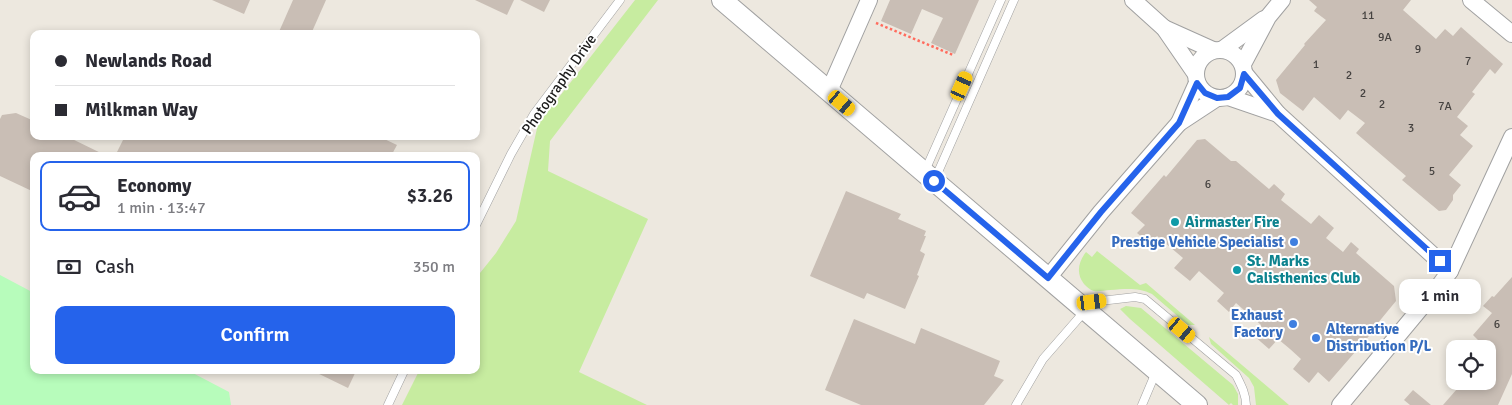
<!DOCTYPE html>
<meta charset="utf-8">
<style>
:root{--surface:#fff;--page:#f7f7f7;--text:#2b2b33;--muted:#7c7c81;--line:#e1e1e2;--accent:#2563eb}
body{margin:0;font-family:Signika,sans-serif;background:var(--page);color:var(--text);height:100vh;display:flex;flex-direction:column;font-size:19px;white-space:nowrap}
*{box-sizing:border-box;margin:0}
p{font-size:16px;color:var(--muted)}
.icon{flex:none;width:28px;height:28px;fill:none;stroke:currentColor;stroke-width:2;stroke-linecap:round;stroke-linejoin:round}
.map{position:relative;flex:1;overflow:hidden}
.sheet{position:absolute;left:30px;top:152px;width:450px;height:222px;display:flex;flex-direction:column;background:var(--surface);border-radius:10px;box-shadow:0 2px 8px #0003}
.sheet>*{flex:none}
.top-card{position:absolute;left:30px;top:30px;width:450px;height:110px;border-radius:10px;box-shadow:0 2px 8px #0003;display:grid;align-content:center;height:110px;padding:0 25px;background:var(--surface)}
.controls{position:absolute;left:1446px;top:340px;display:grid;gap:10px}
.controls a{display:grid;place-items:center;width:50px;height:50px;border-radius:10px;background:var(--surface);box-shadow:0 2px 8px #0003;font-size:25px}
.end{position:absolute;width:22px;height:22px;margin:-11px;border:6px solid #2563eb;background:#fff;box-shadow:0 0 0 2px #fff}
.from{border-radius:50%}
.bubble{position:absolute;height:35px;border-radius:10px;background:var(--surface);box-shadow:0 2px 8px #0003;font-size:16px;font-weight:600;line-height:35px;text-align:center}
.car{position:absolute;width:15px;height:30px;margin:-15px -8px;border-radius:6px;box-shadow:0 0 4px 1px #0007;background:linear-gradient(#f5c518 24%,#345 0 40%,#f5c518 0 76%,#345 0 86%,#f5c518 0)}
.top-card b{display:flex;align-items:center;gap:18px;height:48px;font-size:19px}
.top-card b+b{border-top:1px solid var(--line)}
.top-card i{width:12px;height:12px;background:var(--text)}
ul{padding:9px 0 0;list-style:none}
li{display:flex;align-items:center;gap:15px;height:70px;margin:0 10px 8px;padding:0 15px;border:2px solid var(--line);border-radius:10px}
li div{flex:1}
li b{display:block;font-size:19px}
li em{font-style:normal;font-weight:600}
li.selected{border-color:var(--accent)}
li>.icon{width:45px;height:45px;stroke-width:1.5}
.pay{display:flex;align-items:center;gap:12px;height:55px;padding:0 25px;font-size:19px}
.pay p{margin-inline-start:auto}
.button{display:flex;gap:10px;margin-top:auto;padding:10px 25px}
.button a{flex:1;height:58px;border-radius:10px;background:var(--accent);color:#fff;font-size:20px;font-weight:600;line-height:58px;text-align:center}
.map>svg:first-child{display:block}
.grass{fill:#c7eca0}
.park{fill:#b7fcbb}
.building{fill:#c9beb5}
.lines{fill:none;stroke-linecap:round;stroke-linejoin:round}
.service-casing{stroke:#a1a1a1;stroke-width:9}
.minor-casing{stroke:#a1a1a1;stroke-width:18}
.tertiary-casing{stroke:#a1a1a1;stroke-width:22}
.path{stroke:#ff6c5e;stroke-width:2.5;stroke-dasharray:2.5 2.5;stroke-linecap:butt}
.service{stroke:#fff;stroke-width:8}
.minor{stroke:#fff;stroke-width:16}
.tertiary{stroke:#fff;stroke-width:20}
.route{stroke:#2563eb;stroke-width:6}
.culture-dot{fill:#0f9aa8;stroke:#fff;stroke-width:2}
.shop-dot{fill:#3f7fe0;stroke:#fff;stroke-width:2}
.labels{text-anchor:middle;stroke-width:4;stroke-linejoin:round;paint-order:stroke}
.number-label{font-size:12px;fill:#464341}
.street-label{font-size:15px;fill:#1a1a1a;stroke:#fff}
.culture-label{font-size:15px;font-weight:bold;fill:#0d838f;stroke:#fff;text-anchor:start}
.shop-label{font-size:15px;font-weight:bold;fill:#366cbe;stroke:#fff;text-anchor:end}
</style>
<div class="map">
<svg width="1512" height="405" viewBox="0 0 1512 405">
<rect width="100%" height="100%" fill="#ede8df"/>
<g class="grass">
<polygon points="635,0 658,0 550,141 548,171 648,219 579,372 647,405 402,405 419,371 476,371 476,278 496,253 516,221 538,124"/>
<path d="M1097,251l43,34 6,-2 49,42h-7l-36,-31c-14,-7 -27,-5 -42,-4 -5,0 -11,2 -16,1 -4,-1 -7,-4 -10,-7 -8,-10 -6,-22 2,-32l6,5z"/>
<polygon points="1126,306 1141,308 1233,385 1238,394 1238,405 1233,405 1231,403 1229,405 1130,319 1120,309"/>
<polygon points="1209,337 1289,405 1256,405 1254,387 1249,378 1211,344"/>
</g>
<polygon class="park" points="0,275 34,293 34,371 189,371 229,392 231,405 0,405"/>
<g class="building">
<polygon points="212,0 250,0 244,14"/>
<polygon points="293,0 326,0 311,34 278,34"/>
<polygon points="475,0 514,0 507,15"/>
<polygon points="520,0 550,0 544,12"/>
<polygon points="890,0 979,0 955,54 931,43 943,18 922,9 911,34 881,21"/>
<polygon points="1309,0 1411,0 1403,10 1436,39 1445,29 1453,36 1461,27 1503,64 1495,74 1490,69 1472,92 1475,94 1457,117 1468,126 1460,135 1473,146 1449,175 1461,185 1453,195 1453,200 1446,210 1439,211 1402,180 1406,176 1356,133 1365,123 1348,110 1340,120 1314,97 1303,111 1280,93 1276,80 1305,45 1304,44 1326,20 1314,11 1317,7"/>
<polygon points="16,113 34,121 34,136 66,136 107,156 34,156 34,192 0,176 0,119 2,115"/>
<polygon points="125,136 378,136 397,145 391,156 115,156"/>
<polygon points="1205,139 1231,161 1236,161 1269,189 1274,184 1285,194 1281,200 1311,224 1319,215 1334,228 1326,238 1343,252 1351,242 1359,249 1356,253 1394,286 1396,301 1368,335 1369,336 1329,382 1318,372 1309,383 1293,369 1301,359 1290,349 1278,339 1269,349 1253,335 1261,325 1236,303 1229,312 1217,301 1224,293 1199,271 1190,281 1174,268 1183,258 1157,236 1150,244 1137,233 1145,225 1131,213 1164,175 1166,177 1197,140"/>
<polygon points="846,191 901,214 898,219 926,231 924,236 926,236 920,251 925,254 917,275 919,276 905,309 867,293 864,299 810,276"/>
<polygon points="1512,277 1512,374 1498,405 1443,405 1457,389 1447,381 1488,381 1488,349 1470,349 1478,340 1473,335 1492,313 1483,306 1492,296 1494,297"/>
<polygon points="854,319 915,344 921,328 1000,361 994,376 1004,380 984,405 861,405 825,390"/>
<polygon points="313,371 356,371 348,388"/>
<polygon points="1413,390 1431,405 1410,405 1404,400"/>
</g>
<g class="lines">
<defs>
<g id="service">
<polyline points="925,171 1001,0"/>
<polyline points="935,179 1014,0"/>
<polyline points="476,225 511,154 534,114 620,0"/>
<path d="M1083,303l52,-6 10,2 91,76c5,10 10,19 10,30"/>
<polyline points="388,405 404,371"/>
<polyline points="1016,405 1043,359 1084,312"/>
<polyline points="1142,405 1156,372"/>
</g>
<g id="minor">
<polyline points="1133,0 1164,28 1195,73"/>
<polyline points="1471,0 1512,34"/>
<polyline points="1164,28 1213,50"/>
<polyline points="1223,49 1264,19"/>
<circle cx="1220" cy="74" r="24"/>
<polyline points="1243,64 1268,17 1282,0"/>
<polyline points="1245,74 1278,114 1450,271"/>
<polyline points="829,91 869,0"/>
<polyline points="1228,97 1278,114"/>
<polyline points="1179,123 1197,83"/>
<polyline points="1048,278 1101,212 1179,123 1217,98"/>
<polyline points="1340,405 1439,286 1450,271 1512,137"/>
</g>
<polyline id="tertiary" points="722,0 1197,405"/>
</defs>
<use href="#service" class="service-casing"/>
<use href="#minor" class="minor-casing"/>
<use href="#tertiary" class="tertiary-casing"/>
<polyline class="path" points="876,23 953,55"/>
<use href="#service" class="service"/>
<use href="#minor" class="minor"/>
<use href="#tertiary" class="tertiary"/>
</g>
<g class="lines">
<polyline class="route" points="934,181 1048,278 1101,212 1179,123 1197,83 1205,93 1217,98 1228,97 1240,88 1244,74 1278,114 1440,261"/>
</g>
<g class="culture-dot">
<circle cx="1175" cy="222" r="5"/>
<circle cx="1237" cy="270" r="5"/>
</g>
<g class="shop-dot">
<circle cx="1294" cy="242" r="5"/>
<circle cx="1293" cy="324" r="5"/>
<circle cx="1316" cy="338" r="5"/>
</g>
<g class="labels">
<g class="number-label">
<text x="1368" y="19">11</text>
<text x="1385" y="41">9A</text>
<text x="1418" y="53">9</text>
<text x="1468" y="65">7</text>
<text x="1316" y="68">1</text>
<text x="1349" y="79">2</text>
<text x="1363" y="97">2</text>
<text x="1382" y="108">2</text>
<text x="1445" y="110">7A</text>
<text x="1411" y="132">3</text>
<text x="1432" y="175">5</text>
<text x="1208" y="188">6</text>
<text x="1497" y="328">6</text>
</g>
<g class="street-label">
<text transform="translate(559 84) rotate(-55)" y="5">Photography Drive</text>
</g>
<g class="culture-label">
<text x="1185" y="227">Airmaster Fire</text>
<text x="1247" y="266">St. Marks<tspan x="1247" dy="17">Calisthenics Club</tspan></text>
</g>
<g class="shop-label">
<text x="1284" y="247">Prestige Vehicle Specialist</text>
<text x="1283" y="320">Exhaust<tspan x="1283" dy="17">Factory</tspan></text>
<text x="1326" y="334" text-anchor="start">Alternative<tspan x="1326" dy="17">Distribution P/L</tspan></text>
</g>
</g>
</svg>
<div class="controls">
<a><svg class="icon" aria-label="locate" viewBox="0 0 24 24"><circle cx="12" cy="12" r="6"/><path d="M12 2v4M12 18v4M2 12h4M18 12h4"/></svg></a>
</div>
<i class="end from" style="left:934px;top:181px"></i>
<i class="end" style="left:1440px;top:261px"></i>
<div class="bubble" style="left:1399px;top:279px;width:82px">1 min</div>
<i class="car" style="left:962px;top:86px;rotate:24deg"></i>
<i class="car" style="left:842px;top:103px;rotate:130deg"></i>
<i class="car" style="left:1092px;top:302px;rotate:83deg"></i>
<i class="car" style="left:1182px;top:330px;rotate:130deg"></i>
<div class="top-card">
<b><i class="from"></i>Newlands Road</b>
<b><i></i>Milkman Way</b>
</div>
<section class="sheet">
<ul>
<li class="selected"><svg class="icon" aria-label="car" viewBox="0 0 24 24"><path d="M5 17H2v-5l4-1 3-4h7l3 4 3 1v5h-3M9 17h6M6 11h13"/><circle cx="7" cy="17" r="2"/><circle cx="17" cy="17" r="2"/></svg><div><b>Economy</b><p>1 min · 13:47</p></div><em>$3.26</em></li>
</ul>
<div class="pay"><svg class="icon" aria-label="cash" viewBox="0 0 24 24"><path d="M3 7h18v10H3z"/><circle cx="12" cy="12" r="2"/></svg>Cash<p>350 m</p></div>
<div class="button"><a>Confirm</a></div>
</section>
</div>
